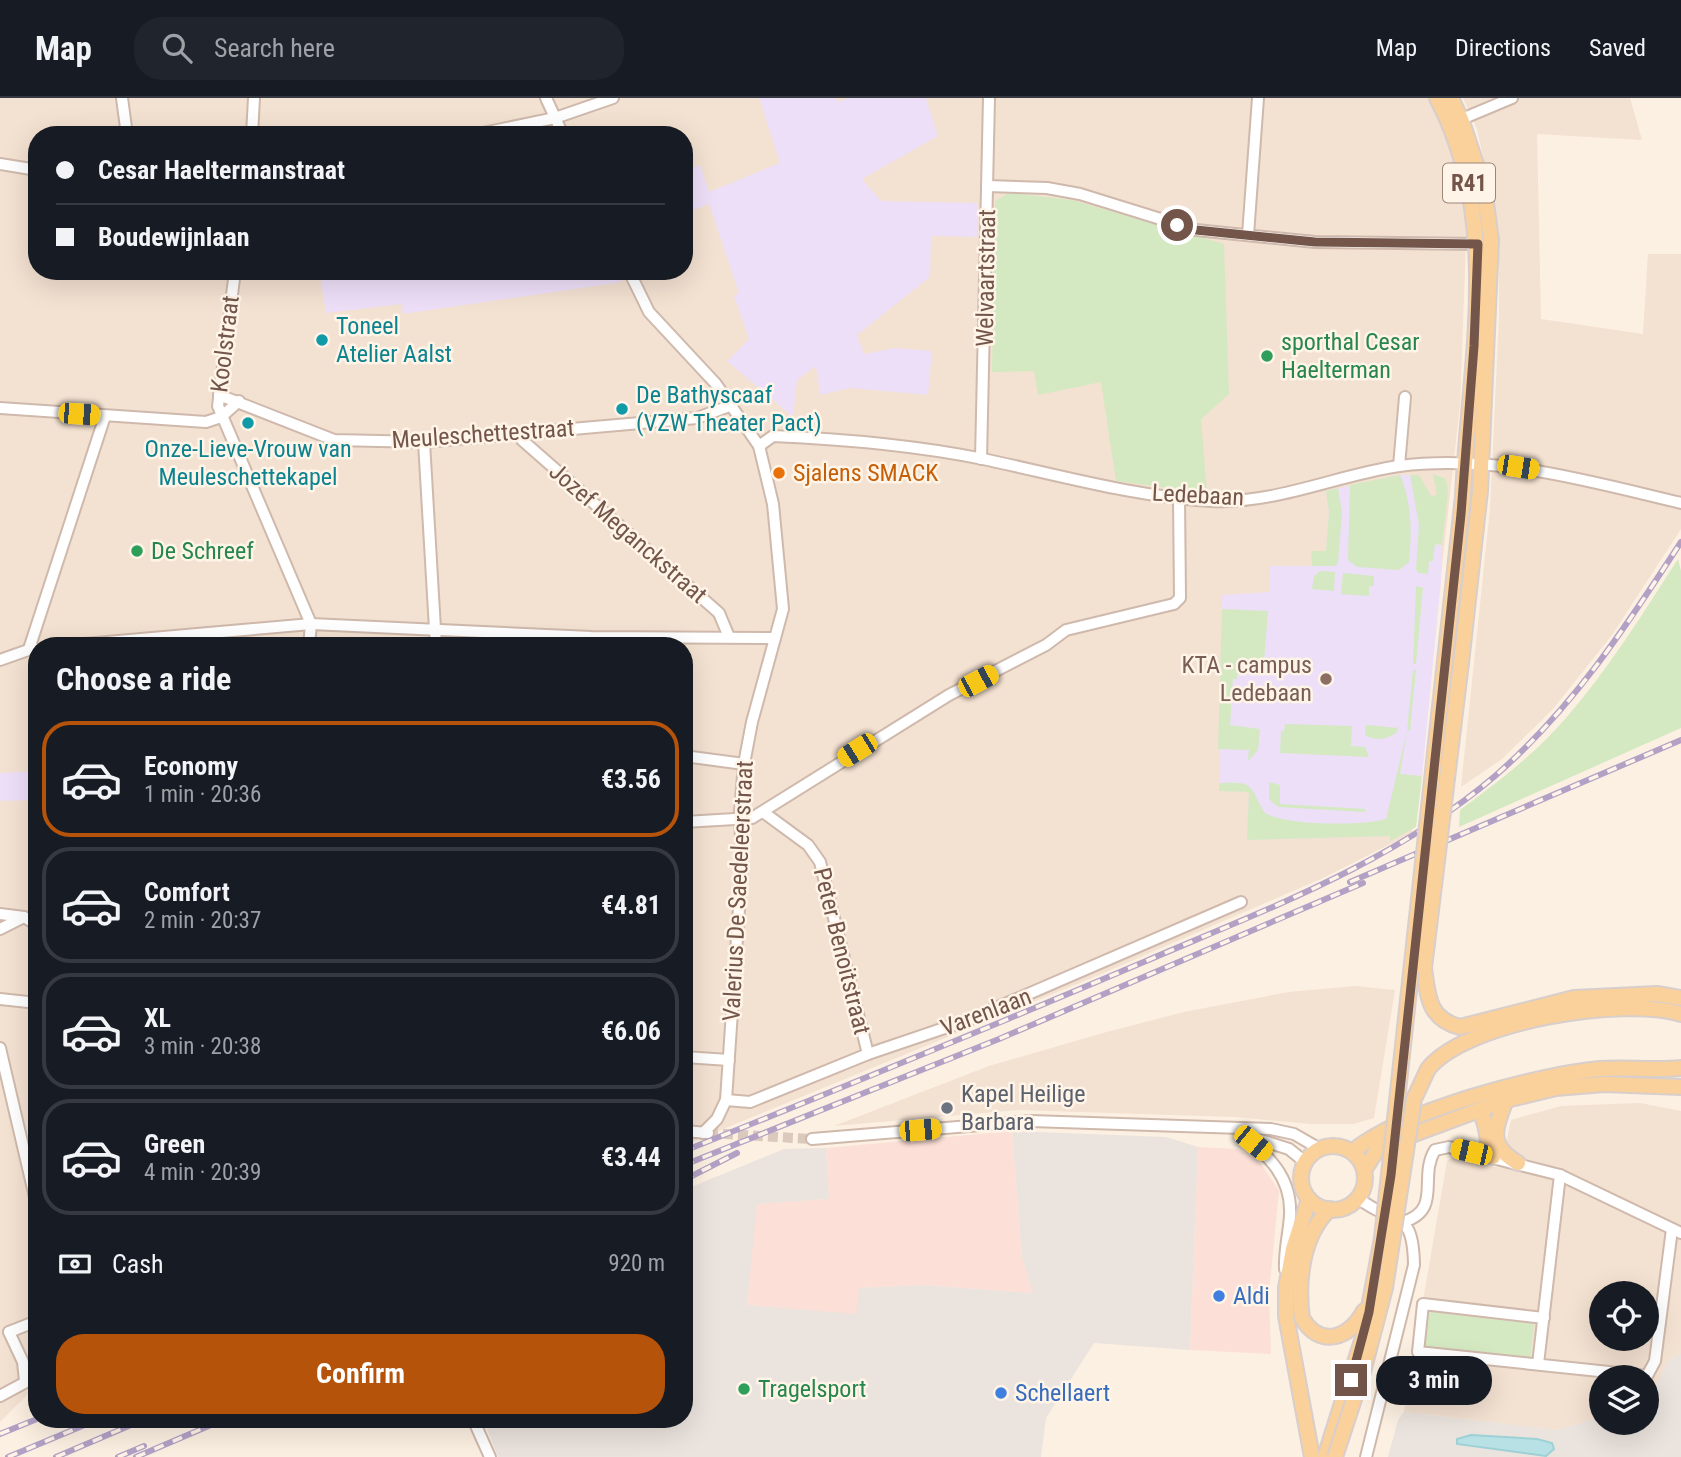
<!DOCTYPE html>
<meta charset="utf-8">
<style>
:root{--surface:#171b24;--page:#20242c;--text:#f1f3f6;--muted:#9ea1a6;--line:#363941;--accent:#b45309}
body{margin:0;font-family:"Roboto Condensed",sans-serif;background:var(--page);color:var(--text);height:100vh;display:flex;flex-direction:column;font-size:26px;white-space:nowrap}
*{box-sizing:border-box;margin:0}
p{font-size:23px;color:var(--muted)}
.icon{flex:none;width:38px;height:38px;fill:none;stroke:currentColor;stroke-width:2;stroke-linecap:round;stroke-linejoin:round}
.map{position:relative;flex:1;overflow:hidden}
.sheet{position:absolute;left:28px;top:539px;width:665px;height:791px;display:flex;flex-direction:column;background:var(--surface);border-radius:28px;box-shadow:0 7px 28px #0002}
.sheet>*{flex:none}
.top-card{position:absolute;left:28px;top:28px;width:665px;height:154px;border-radius:28px;box-shadow:0 7px 28px #0002;display:grid;align-content:center;height:154px;padding:0 28px;background:var(--surface)}
.buttons{position:absolute;left:1589px;top:1183px;display:grid;gap:14px}
.buttons a{display:grid;place-items:center;width:70px;height:70px;border-radius:50%;background:var(--surface);box-shadow:0 7px 28px #0002;font-size:35px}
.end{position:absolute;width:32px;height:32px;margin:-16px;border:9px solid #735549;background:#fff;box-shadow:0 0 0 4px #fff}
.from{border-radius:50%}
.bubble{position:absolute;height:49px;border-radius:24px;background:var(--surface);box-shadow:0 7px 28px #0002;font-size:23px;font-weight:700;line-height:49px;text-align:center}
.car{position:absolute;width:21px;height:42px;margin:-21px -10px;border-radius:9px;box-shadow:0 0 5px 2px #0007;background:linear-gradient(#f5c518 24%,#345 0 40%,#f5c518 0 76%,#345 0 86%,#f5c518 0)}
.top-card b{display:flex;align-items:center;gap:24px;height:66px;font-size:26px}
.top-card b+b{border-top:2px solid var(--line)}
.top-card i{width:18px;height:18px;background:var(--text)}
ul{padding:0;list-style:none}
li{display:flex;align-items:center;gap:21px;height:116px;margin:0 14px 10px;padding:0 14px;border:4px solid var(--line);border-radius:28px}
li div{flex:1}
li b{display:block;font-size:26px}
li em{font-style:normal;font-weight:700}
li.selected{border-color:var(--accent)}
li>.icon{width:63px;height:63px;stroke-width:1.5}
h2{padding:0 28px;font-size:32px;line-height:84px}
.pay{display:flex;align-items:center;gap:18px;height:77px;padding:0 28px;font-size:26px}
.pay p{margin-inline-start:auto}
.button{display:flex;gap:14px;margin-top:auto;padding:14px 28px}
.button a{flex:1;height:80px;border-radius:28px;background:var(--accent);color:#fff;font-size:28px;font-weight:700;line-height:80px;text-align:center}
header{display:flex;align-items:center;gap:42px;box-sizing:border-box;height:98px;padding:0 35px;background:var(--surface);border-bottom:2px solid var(--line)}
header strong{font-size:33px}
nav{display:flex;gap:38px;margin-inline-start:auto;font-size:24px}
.search{width:490px;height:63px;background:var(--page);display:flex;align-items:center;gap:18px;box-sizing:border-box;padding:0 24px;border-radius:28px;color:var(--muted);font-size:26px}
.map>svg:first-child{display:block}
.residential{fill:#f3e1d1;fill-rule:evenodd}
.commercial{fill:#fcdfd6}
.industrial{fill:#ebe3dd}
.education{fill:#eddff8}
.green{fill:#d4e9c1}
.water{fill:#b7e1e5;stroke:#9dd1d6;stroke-width:2}
.lines{fill:none;stroke-linecap:round;stroke-linejoin:round}
.minor-tunnel{stroke:#dac9bc;stroke-width:10;stroke-dasharray:10 5;stroke-linecap:butt}
.minor-casing{stroke:#cfb9ac;stroke-width:14}
.major-casing{stroke:#d8cfcc;stroke-width:18}
.minor{stroke:#fff;stroke-width:10}
.major{stroke:#fad09b;stroke-width:14}
.rail-casing{stroke:#b2a1c5;stroke-width:6}
.rail{stroke:#fff4e8;stroke-width:3.5;stroke-dasharray:10;stroke-linecap:butt}
.major-bridge-casing{stroke:#d8cfcc;stroke-width:18;stroke-linecap:butt}
.major-bridge{stroke:#fad09b;stroke-width:14}
.route{stroke:#735549;stroke-width:9}
.culture-dot{fill:#0f9aa8;stroke:#fff4e8;stroke-width:2.5}
.leisure-dot{fill:#2e9e5b;stroke:#fff4e8;stroke-width:2.5}
.food-dot{fill:#e8710a;stroke:#fff4e8;stroke-width:2.5}
.education-dot{fill:#8d6e63;stroke:#fff4e8;stroke-width:2.5}
.worship-dot{fill:#6b7280;stroke:#fff4e8;stroke-width:2.5}
.shop-dot{fill:#3f7fe0;stroke:#fff4e8;stroke-width:2.5}
.labels{text-anchor:middle;stroke-width:5;stroke-linejoin:round;paint-order:stroke}
.shield{fill:#fff4e8;stroke:#9d8579;stroke-width:2}
.shield-label{font-size:23px;font-weight:bold;fill:#735549}
.street-label{font-size:24px;fill:#735549;stroke:#fff4e8}
.culture-label{font-size:24px;fill:#0d838f;stroke:#fff4e8;text-anchor:start}
.leisure-label{font-size:24px;fill:#27864d;stroke:#fff4e8;text-anchor:start}
.food-label{font-size:24px;fill:#c56008;stroke:#fff4e8;text-anchor:start}
.education-label{font-size:24px;fill:#785e54;stroke:#fff4e8;text-anchor:end}
.worship-label{font-size:24px;fill:#5b616d;stroke:#fff4e8;text-anchor:start}
.shop-label{font-size:24px;fill:#366cbe;stroke:#fff4e8;text-anchor:start}
</style>
<header>
<strong>Map</strong>
<div class="search"><svg class="icon" aria-label="search" viewBox="0 0 24 24"><circle cx="10" cy="10" r="6"/><path d="M15 15l6 6"/></svg>Search here</div>
<nav><a>Map</a><a>Directions</a><a>Saved</a></nav>
</header>
<div class="map">
<svg width="1681" height="1359" viewBox="0 0 1681 1359">
<rect width="100%" height="100%" fill="#fcf0e2"/>
<g class="residential">
<path d="M0,0h1428l21,45 18,73 -7,189 -48,428 -89,45 -224,97 -415,170v-499h-647v739l-37,37zM37,37h647v136h-647z"/>
<polygon points="1463,0 1630,0 1642,42 1537,36 1541,221 1643,236 1648,156 1681,156 1681,431 1612,537 1553,611 1502,661 1461,689 1490,411 1499,220 1499,132 1477,31"/>
<polygon points="1355,888 1395,892 1374,1020 1353,1026 1310,1026 1235,1019 1018,1012 834,1028 989,968 1103,935 1184,914 1289,894"/>
<path d="M1640,1005l41,8v242l-13,8 -10,23 -11,8v-15h-46v40l-44,13 -153,-18 43,-251 4,-3 50,10 10,-48 50,-14zM1601,1195h46v46h-46z"/>
</g>
<g class="commercial">
<polygon points="1012,1033 1022,1160 1033,1195 920,1187 860,1190 857,1217 747,1207 756,1106 829,1101 826,1050"/>
<polygon points="1198,1049 1236,1051 1248,1056 1261,1066 1279,1093 1269,1195 1271,1256 1190,1252"/>
</g>
<g class="industrial">
<polygon points="1012,1033 1166,1039 1198,1049 1190,1252 1094,1245 1046,1320 1041,1359 498,1359 483,1321 684,1321 684,1092 784,1051 826,1050 829,1101 757,1106 747,1207 856,1216 859,1190 920,1187 1033,1195 1022,1160"/>
<polygon points="1681,1255 1681,1359 1388,1359 1398,1322 1404,1314 1557,1332 1601,1319 1601,1325 1647,1325 1647,1294 1658,1286 1668,1263"/>
</g>
<g class="education">
<polygon points="759,0 836,0 837,4 849,0 926,0 938,38 862,81 881,103 977,105 977,139 931,138 930,179 857,237 864,256 895,250 932,253 928,297 850,290 820,297 816,268 797,282 793,319 727,263 749,241 734,198 739,195 709,106 684,116 684,74 700,67 709,94 780,65"/>
<polygon points="319,173 617,173 622,184 403,216 401,206 326,215"/>
<polygon points="1400,377 1419,377 1427,445 1442,447 1441,483 1422,678 1400,677 1391,738 1247,742 1249,694 1219,693 1222,497 1269,494 1270,468 1311,468 1311,453 1326,453 1329,414 1326,393"/>
<polygon points="37,673 37,702 0,703 0,675"/>
</g>
<g class="green">
<polygon points="1009,95 1072,102 1224,146 1229,296 1201,321 1207,395 1116,383 1101,284 1038,297 1034,273 992,274 995,103"/>
<polygon points="1433,376 1446,381 1448,394 1442,447 1435,446 1433,463 1429,463 1428,476 1418,475 1416,471 1419,427 1410,377 1419,377 1431,398 1437,397"/>
<path d="M1400,377c12,28 12,58 9,87l-10,8 -42,-3 -9,-7 2,-75z"/>
<polygon points="1338,390 1342,414 1338,465 1335,468 1312,468 1311,453 1326,453 1329,414 1326,393"/>
<path d="M1678,461l3,12v157l-222,99 1,-17c38,-28 75,-56 106,-92 42,-48 77,-105 112,-159z"/>
<polygon points="1320,473 1335,474 1334,493 1312,491 1314,478"/>
<polygon points="1343,475 1374,478 1374,488 1369,488 1369,498 1341,496"/>
<polygon points="1416,488 1423,490 1416,566 1413,566"/>
<polygon points="1222,511 1268,513 1264,564 1239,562 1237,581 1233,581 1230,627 1260,631 1258,652 1248,663 1249,652 1218,651"/>
<path d="M1413,572h3l-6,60 -3,1 -7,43 22,2 -6,51 -26,14v-5l-143,4 2,-48 -30,-1v-8c35,-1 29,0 45,29 18,14 99,14 122,7l21,-88z"/>
<polygon points="1285,626 1352,628 1351,648 1365,649 1369,659 1280,655 1281,633 1284,633"/>
<path d="M1366,627l32,3 -2,5c-10,7 -21,8 -31,2z"/>
<polygon points="1269,684 1280,687 1280,706 1365,711 1365,714 1278,709 1269,701"/>
<polygon points="1431,1214 1534,1226 1530,1262 1427,1249 1423,1245 1426,1218"/>
</g>
<polygon class="water" points="1471,1337 1537,1341 1552,1345 1554,1351 1546,1358 1457,1346 1457,1341"/>
<g class="lines">
<polyline class="minor-tunnel" points="708,1035 812,1041"/>
<defs>
<g id="minor">
<polyline points="122,0 127,37"/>
<polyline points="546,0 563,37"/>
<polyline points="1457,23 1512,0"/>
<polyline points="252,37 254,0"/>
<polyline points="473,37 555,20 613,0"/>
<polyline points="0,66 37,72"/>
<polyline points="987,88 1047,90 1080,96 1196,132 1315,144 1478,146"/>
<polyline points="1248,137 1258,0"/>
<polyline points="235,173 218,308 311,526 309,548"/>
<polyline points="629,173 649,214 716,286 759,348 773,406 783,511 752,624 744,666 740,714 742,766 726,1002 717,1021 703,1035"/>
<polyline points="219,297 334,342 424,344 697,320 732,307"/>
<polyline points="0,310 206,324 221,319 239,303"/>
<polyline points="519,336 522,342 719,515 729,539"/>
<polyline points="424,344 436,548"/>
<path d="M759,348l14,-10c70,3 141,9 210,23 76,16 152,38 229,42 64,3 125,-26 187,-35 97,-12 189,15 282,37"/>
<polyline points="981,361 989,0"/>
<polyline points="1399,368 1405,299"/>
<polyline points="62,548 311,526 591,539 775,540"/>
<polyline points="29,551 105,318"/>
<polyline points="0,562 34,550"/>
<polyline points="684,658 744,666"/>
<polyline points="763,714 808,747 820,764 868,956"/>
<polyline points="684,724 752,720 949,597 1046,547 1066,532 1174,506 1180,500 1179,399"/>
<polyline points="0,816 24,819 37,827"/>
<polyline points="0,831 24,819"/>
<polyline points="0,901 37,905"/>
<polyline points="0,950 37,1108"/>
<polyline points="684,959 729,962"/>
<polyline points="726,1002 750,1004 868,956 968,922 1241,804"/>
<polyline points="684,1033 708,1035"/>
<path d="M1241,1036c27,21 51,43 49,81 -1,18 -6,36 -5,54"/>
<polyline points="1245,1037 1289,1051 1305,1064"/>
<polyline points="812,1041 1031,1023 1271,1031 1294,1036 1320,1051"/>
<path d="M1358,1100c38,30 55,9 56,67l-48,192"/>
<path d="M1403,1124c40,-12 15,-45 32,-72l14,-3 111,28 121,58"/>
<polyline points="1544,1220 1423,1206 1418,1254 1647,1278 1655,1263 1672,1131"/>
<polyline points="9,1234 23,1264 25,1283"/>
<polyline points="9,1234 37,1223"/>
<polyline points="1538,1266 1560,1077"/>
<polyline points="0,1298 37,1278"/>
<polyline points="473,1321 490,1359"/>
</g>
<g id="major">
<path d="M1437,0c66,125 32,264 26,398"/>
<polyline points="1451,0 1461,21 1484,90 1491,142 1480,393 1461,565"/>
<path d="M1424,870c4,28 4,51 36,59l114,-29 83,-4 24,4"/>
<path d="M1428,971c38,-48 197,-73 253,-55"/>
<path d="M1506,1002c-12,29 -18,46 12,63"/>
<path d="M1479,1012c10,15 6,31 14,47"/>
<circle cx="1333" cy="1080" r="32"/>
<path d="M1352,1054c49,-41 184,-77 248,-83 27,-2 54,2 81,-1"/>
<polyline points="1364,1072 1379,1049 1506,1002 1556,990 1604,986 1681,989"/>
<polyline points="1309,1101 1293,1151 1286,1190 1286,1218 1312,1359"/>
<path d="M1330,1111c-28,25 -33,73 -28,109 18,31 48,20 62,-7"/>
<polyline points="1325,1359 1364,1236 1382,1140"/>
</g>
</defs>
<use href="#minor" class="minor-casing"/>
<use href="#major" class="major-casing"/>
<use href="#minor" class="minor"/>
<use href="#major" class="major"/>
<defs>
<g id="rail">
<polyline points="1350,784 1681,642"/>
<path d="M684,1053c155,-62 309,-125 462,-190 121,-52 247,-98 349,-185 77,-67 131,-149 186,-234"/>
<polyline points="684,1067 999,941 1363,785"/>
<polyline points="684,1082 737,1055"/>
<polyline points="0,1336 37,1321"/>
<polyline points="8,1359 99,1321"/>
<polyline points="56,1359 145,1321"/>
<polyline points="118,1359 144,1348"/>
<polyline points="136,1359 225,1321"/>
</g>
</defs>
<use href="#rail" class="rail-casing"/>
<use href="#rail" class="rail"/>
<defs>
<g id="major-bridge">
<polyline points="1424,870 1461,565"/>
<polyline points="1382,1140 1463,398"/>
<polyline points="1335,1359 1363,1274 1385,1190 1414,1001 1428,971"/>
</g>
</defs>
<use href="#major-bridge" class="major-bridge-casing"/>
<use href="#major-bridge" class="major-bridge"/>
</g>
<g class="lines">
<polyline class="route" points="1177,127 1196,132 1315,144 1478,146 1474,248 1461,416 1391,1077 1369,1214 1351,1282"/>
</g>
<g class="culture-dot">
<circle cx="322" cy="242" r="7"/>
<circle cx="622" cy="311" r="7"/>
<circle cx="248" cy="325" r="7"/>
</g>
<g class="leisure-dot">
<circle cx="1267" cy="258" r="7"/>
<circle cx="137" cy="453" r="7"/>
<circle cx="744" cy="1291" r="7"/>
</g>
<circle class="food-dot" cx="779" cy="375" r="7"/>
<circle class="education-dot" cx="1326" cy="581" r="7"/>
<circle class="worship-dot" cx="947" cy="1010" r="7"/>
<g class="shop-dot">
<circle cx="1219" cy="1198" r="7"/>
<circle cx="1001" cy="1295" r="7"/>
</g>
<g class="labels">
<rect class="shield" x="1443" y="65.5" width="52" height="39" rx="5"/>
<g class="shield-label">
<text x="1469" y="93">R41</text>
</g>
<g class="street-label">
<text transform="translate(986 180) rotate(-89)" y="8">Welvaartstraat</text>
<text transform="translate(225 246) rotate(-83)" y="8">Koolstraat</text>
<text transform="translate(483 336) rotate(-4)" y="8">Meuleschettestraat</text>
<text transform="translate(1198 397) rotate(3)" y="8">Ledebaan</text>
<text transform="translate(628 435) rotate(41)" y="8">Jozef Meganckstraat</text>
<text transform="translate(738 793) rotate(-87)" y="8">Valerius De Saedeleerstraat</text>
<text transform="translate(842 853) rotate(76)" y="8">Peter Benoitstraat</text>
<text transform="translate(986 914) rotate(-21)" y="8">Varenlaan</text>
</g>
<g class="culture-label">
<text x="336" y="236">Toneel<tspan x="336" dy="28">Atelier Aalst</tspan></text>
<text x="636" y="305">De Bathyscaaf<tspan x="636" dy="28">(VZW Theater Pact)</tspan></text>
<text x="248" y="359" text-anchor="middle">Onze-Lieve-Vrouw van<tspan x="248" dy="28">Meuleschettekapel</tspan></text>
</g>
<g class="leisure-label">
<text x="1281" y="252">sporthal Cesar<tspan x="1281" dy="28">Haelterman</tspan></text>
<text x="151" y="461">De Schreef</text>
<text x="758" y="1299">Tragelsport</text>
</g>
<g class="food-label">
<text x="793" y="383">Sjalens SMACK</text>
</g>
<g class="education-label">
<text x="1312" y="575">KTA - campus<tspan x="1312" dy="28">Ledebaan</tspan></text>
</g>
<g class="worship-label">
<text x="961" y="1004">Kapel Heilige<tspan x="961" dy="28">Barbara</tspan></text>
</g>
<g class="shop-label">
<text x="1233" y="1206">Aldi</text>
<text x="1015" y="1303">Schellaert</text>
</g>
</g>
</svg>
<div class="buttons">
<a><svg class="icon" aria-label="locate" viewBox="0 0 24 24"><circle cx="12" cy="12" r="6"/><path d="M12 2v4M12 18v4M2 12h4M18 12h4"/></svg></a>
<a><svg class="icon" aria-label="layers" viewBox="0 0 24 24"><path d="M12 4l9 5-9 5-9-5zM3 14l9 5 9-5"/></svg></a>
</div>
<i class="end from" style="left:1177px;top:127px"></i>
<i class="end" style="left:1351px;top:1282px"></i>
<div class="bubble" style="left:1376px;top:1258px;width:116px">3 min</div>
<i class="car" style="left:79px;top:316px;rotate:94deg"></i>
<i class="car" style="left:1518px;top:369px;rotate:99deg"></i>
<i class="car" style="left:978px;top:583px;rotate:62deg"></i>
<i class="car" style="left:857px;top:652px;rotate:238deg"></i>
<i class="car" style="left:920px;top:1032px;rotate:85deg"></i>
<i class="car" style="left:1253px;top:1045px;rotate:129deg"></i>
<i class="car" style="left:1471px;top:1054px;rotate:283deg"></i>
<div class="top-card">
<b><i class="from"></i>Cesar Haeltermanstraat</b>
<b><i></i>Boudewijnlaan</b>
</div>
<section class="sheet">
<h2>Choose a ride</h2>
<ul>
<li class="selected"><svg class="icon" aria-label="car" viewBox="0 0 24 24"><path d="M5 17H2v-5l4-1 3-4h7l3 4 3 1v5h-3M9 17h6M6 11h13"/><circle cx="7" cy="17" r="2"/><circle cx="17" cy="17" r="2"/></svg><div><b>Economy</b><p>1 min · 20:36</p></div><em>€3.56</em></li>
<li><svg class="icon" aria-label="car" viewBox="0 0 24 24"><path d="M5 17H2v-5l4-1 3-4h7l3 4 3 1v5h-3M9 17h6M6 11h13"/><circle cx="7" cy="17" r="2"/><circle cx="17" cy="17" r="2"/></svg><div><b>Comfort</b><p>2 min · 20:37</p></div><em>€4.81</em></li>
<li><svg class="icon" aria-label="car" viewBox="0 0 24 24"><path d="M5 17H2v-5l4-1 3-4h7l3 4 3 1v5h-3M9 17h6M6 11h13"/><circle cx="7" cy="17" r="2"/><circle cx="17" cy="17" r="2"/></svg><div><b>XL</b><p>3 min · 20:38</p></div><em>€6.06</em></li>
<li><svg class="icon" aria-label="car" viewBox="0 0 24 24"><path d="M5 17H2v-5l4-1 3-4h7l3 4 3 1v5h-3M9 17h6M6 11h13"/><circle cx="7" cy="17" r="2"/><circle cx="17" cy="17" r="2"/></svg><div><b>Green</b><p>4 min · 20:39</p></div><em>€3.44</em></li>
</ul>
<div class="pay"><svg class="icon" aria-label="cash" viewBox="0 0 24 24"><path d="M3 7h18v10H3z"/><circle cx="12" cy="12" r="2"/></svg>Cash<p>920 m</p></div>
<div class="button"><a>Confirm</a></div>
</section>
</div>
